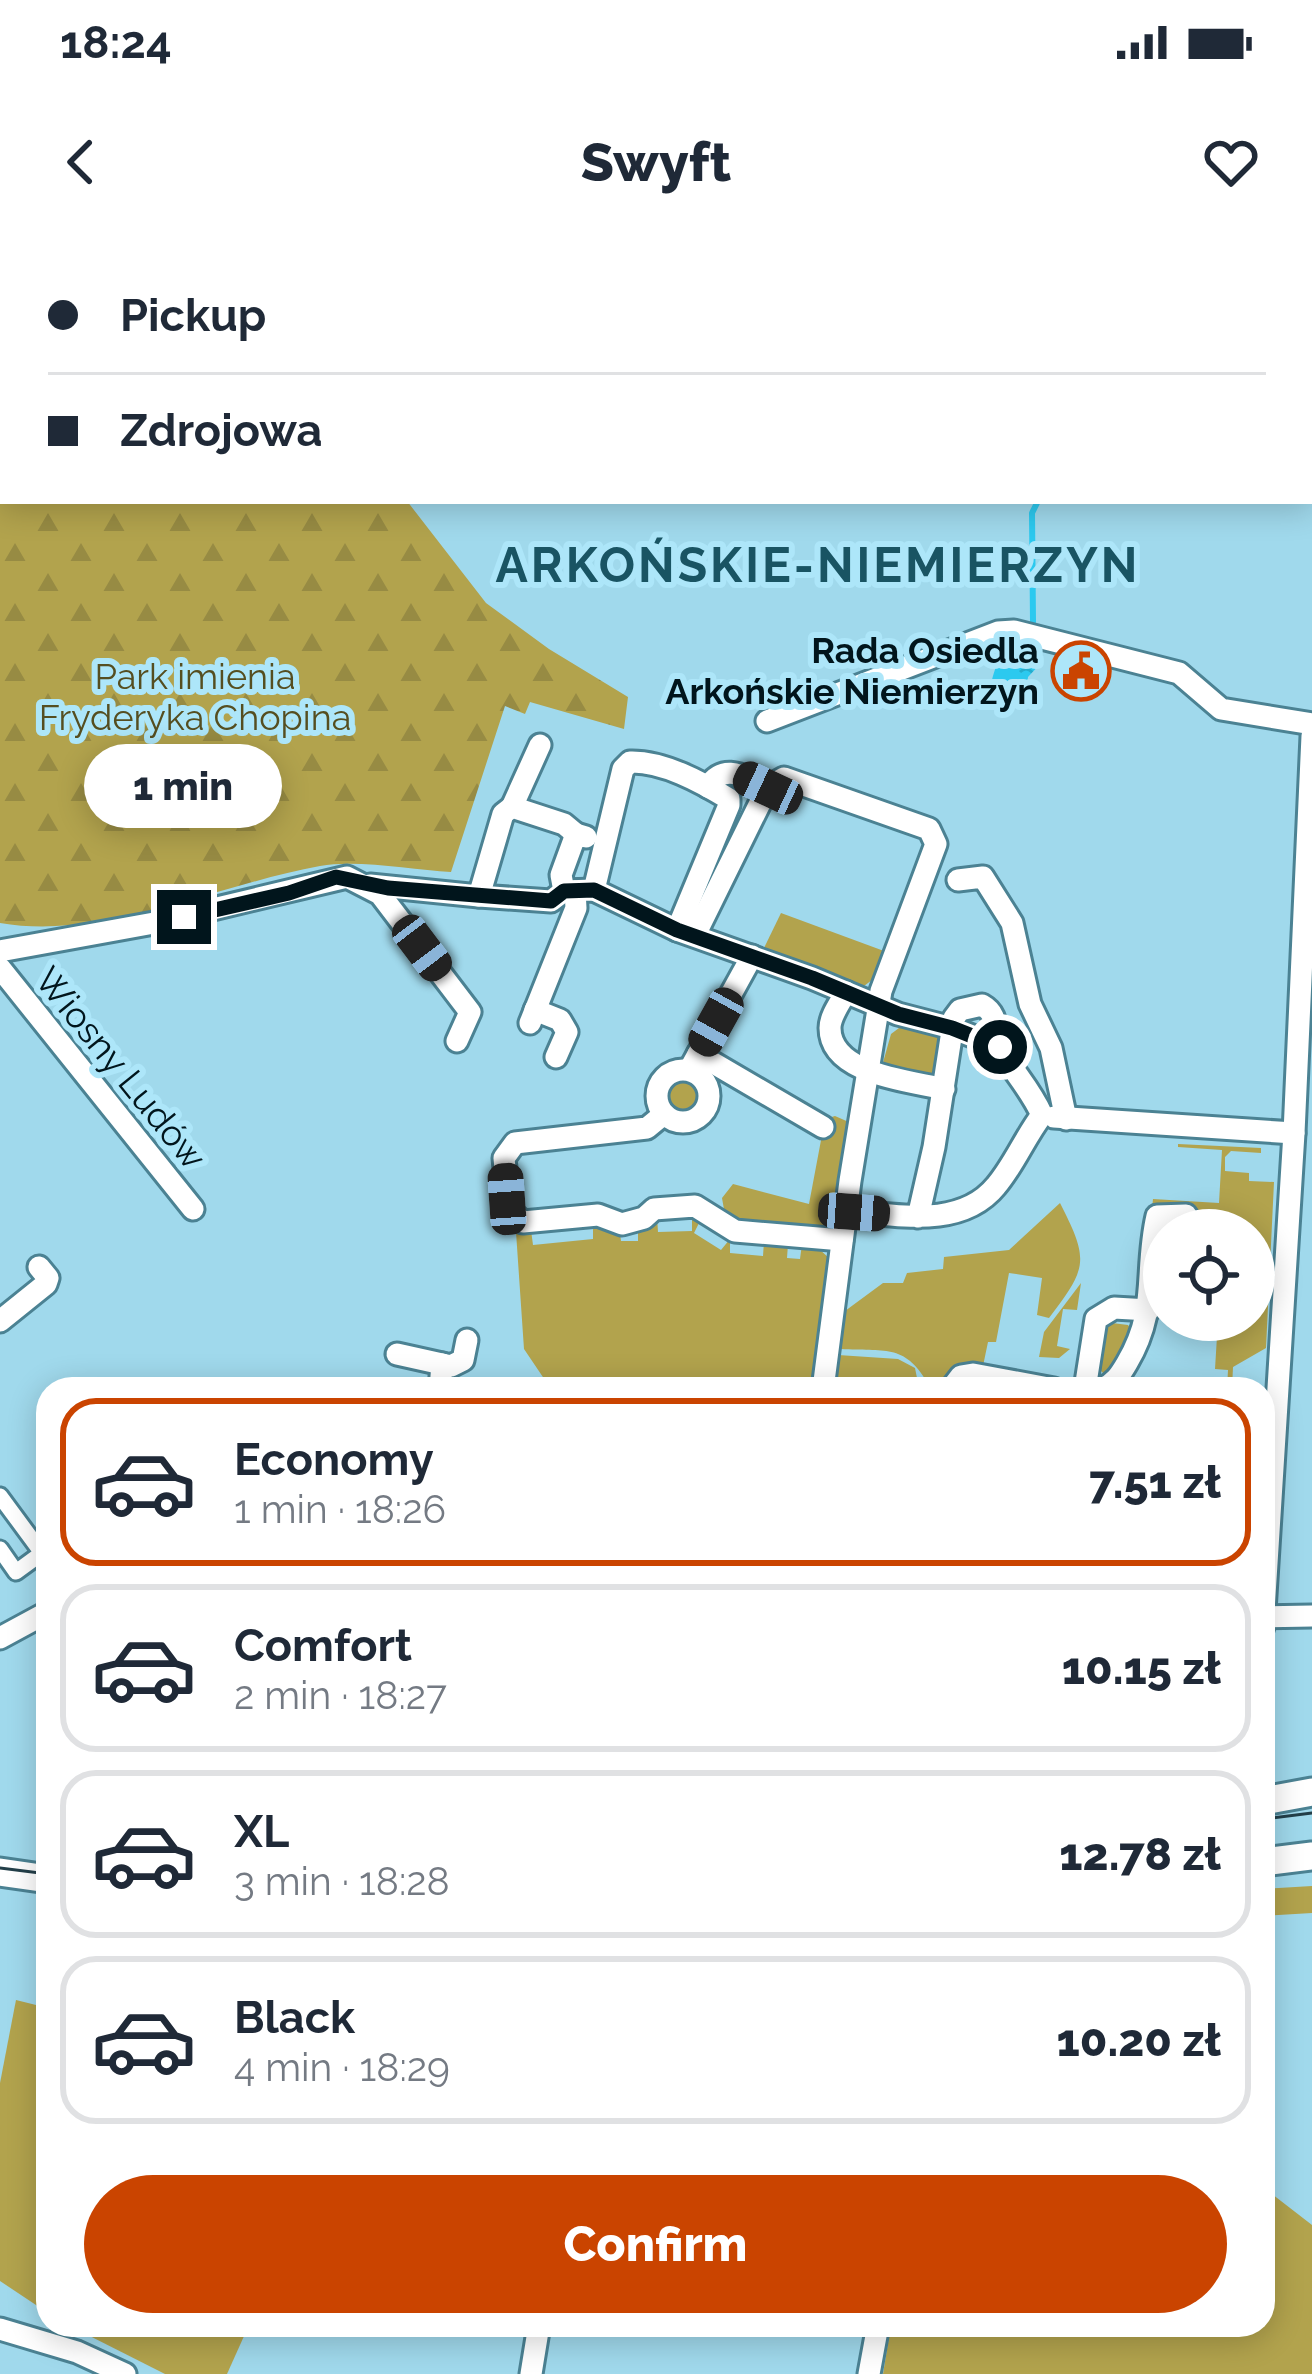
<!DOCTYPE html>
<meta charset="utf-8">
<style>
:root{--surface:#fff;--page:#f6f6f7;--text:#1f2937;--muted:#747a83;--line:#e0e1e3;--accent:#ca4400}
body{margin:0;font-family:Raleway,sans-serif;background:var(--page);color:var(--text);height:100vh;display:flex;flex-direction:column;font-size:45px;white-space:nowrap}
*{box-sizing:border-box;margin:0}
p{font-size:39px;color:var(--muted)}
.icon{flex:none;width:66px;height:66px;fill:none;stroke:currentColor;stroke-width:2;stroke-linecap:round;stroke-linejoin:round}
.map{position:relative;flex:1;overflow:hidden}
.side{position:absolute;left:36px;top:1137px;width:1239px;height:960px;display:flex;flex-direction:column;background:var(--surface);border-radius:36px;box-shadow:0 6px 30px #0003}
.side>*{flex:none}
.hud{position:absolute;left:0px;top:0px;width:1314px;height:264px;box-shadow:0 6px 30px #0003;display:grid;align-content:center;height:264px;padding:0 48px;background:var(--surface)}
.buttons{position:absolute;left:1143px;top:969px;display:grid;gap:24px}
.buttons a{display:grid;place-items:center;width:132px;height:132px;border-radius:50%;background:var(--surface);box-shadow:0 6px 30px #0003;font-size:60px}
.end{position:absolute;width:54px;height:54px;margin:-27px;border:15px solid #01151c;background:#fff;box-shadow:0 0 0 6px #fff}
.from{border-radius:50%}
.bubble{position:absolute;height:84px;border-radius:42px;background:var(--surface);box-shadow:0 6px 30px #0003;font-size:39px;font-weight:800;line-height:84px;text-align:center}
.car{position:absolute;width:36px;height:72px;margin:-36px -18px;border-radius:15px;box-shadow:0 0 9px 3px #0007;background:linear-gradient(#222 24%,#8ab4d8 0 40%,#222 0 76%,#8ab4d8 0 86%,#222 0)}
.hud b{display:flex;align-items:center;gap:42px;height:114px;font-size:45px}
.hud b+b{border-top:3px solid var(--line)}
.hud i{width:30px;height:30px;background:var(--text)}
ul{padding:21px 0 0;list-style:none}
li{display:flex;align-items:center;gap:36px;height:168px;margin:0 24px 18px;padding:0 24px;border:6px solid var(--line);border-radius:36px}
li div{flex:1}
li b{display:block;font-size:45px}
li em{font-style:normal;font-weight:800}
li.selected{border-color:var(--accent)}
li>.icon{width:108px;height:108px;stroke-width:1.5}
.cta{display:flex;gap:24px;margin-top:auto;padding:24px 48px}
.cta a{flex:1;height:138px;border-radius:72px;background:var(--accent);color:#fff;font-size:48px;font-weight:800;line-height:138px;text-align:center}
.status{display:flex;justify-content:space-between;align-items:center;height:84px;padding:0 60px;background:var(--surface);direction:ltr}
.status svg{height:33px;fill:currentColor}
header{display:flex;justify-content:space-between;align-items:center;height:156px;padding:0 48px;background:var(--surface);font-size:54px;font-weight:800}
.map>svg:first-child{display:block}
.green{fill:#b2a34d}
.forest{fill:url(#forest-firs)}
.water{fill:url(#water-ripples)}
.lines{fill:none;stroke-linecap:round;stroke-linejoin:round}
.stream{stroke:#2cc9ef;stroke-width:6}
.pedestrian-casing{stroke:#4b8293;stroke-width:21}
.minor-casing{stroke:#4b8293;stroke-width:27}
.tertiary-casing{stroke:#4b8293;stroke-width:33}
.pedestrian{stroke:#fff;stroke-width:15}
.minor{stroke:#fff;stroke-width:21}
.tertiary{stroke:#fff;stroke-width:27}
.tram{stroke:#233f49;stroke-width:3}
.route{stroke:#01151c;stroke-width:15}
.labels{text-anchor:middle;stroke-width:12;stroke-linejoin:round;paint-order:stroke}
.poi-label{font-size:36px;font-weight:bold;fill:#01151c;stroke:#ade6f9;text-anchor:end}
.park-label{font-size:36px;fill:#554e20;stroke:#ade6f9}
.street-label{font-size:36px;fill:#01151c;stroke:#ade6f9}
.district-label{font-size:48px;font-weight:bold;letter-spacing:3px;fill:#195463;stroke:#ade6f9}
</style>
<div class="status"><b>18:24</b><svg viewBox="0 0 49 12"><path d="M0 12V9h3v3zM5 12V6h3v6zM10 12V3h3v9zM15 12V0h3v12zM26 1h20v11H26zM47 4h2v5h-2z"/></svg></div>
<header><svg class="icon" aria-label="back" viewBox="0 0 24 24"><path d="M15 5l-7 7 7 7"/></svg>Swyft<svg class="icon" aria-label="heart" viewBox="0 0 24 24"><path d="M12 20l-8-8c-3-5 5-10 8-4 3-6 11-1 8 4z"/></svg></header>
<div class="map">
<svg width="1312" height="2134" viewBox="0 0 1312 2134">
<defs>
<pattern id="forest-firs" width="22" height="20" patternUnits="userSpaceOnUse" patternTransform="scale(3)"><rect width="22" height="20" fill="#b2a34d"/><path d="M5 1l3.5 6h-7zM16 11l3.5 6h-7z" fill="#978b43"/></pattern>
<pattern id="water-ripples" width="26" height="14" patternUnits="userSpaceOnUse" patternTransform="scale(3)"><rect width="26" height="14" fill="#2cc9ef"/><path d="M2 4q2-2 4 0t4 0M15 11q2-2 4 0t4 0" fill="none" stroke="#25accc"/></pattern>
</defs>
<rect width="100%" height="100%" fill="#a0d9ec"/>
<g class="green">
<polygon points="781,673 884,711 876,737 864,746 764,708"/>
<polygon points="903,785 941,796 933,838 882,826 891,794"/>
<circle cx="684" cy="857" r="19"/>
<path d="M835,876l16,7 -13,98c-20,13 -93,7 -113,-6l-3,-17 11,-14 76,20 16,-85z"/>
<polygon points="1178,904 1261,908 1261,913 1231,911 1225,917 1225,931 1249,933 1249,941 1274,942 1266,1108 1233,1127 1232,1149 1227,1149 1228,1130 1215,1129 1218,1080 1254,1080 1254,990 1223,990 1223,982 1192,980 1152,969 1153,959 1219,963 1222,910 1178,907"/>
<path d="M1060,963c29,57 28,64 -11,115l-12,-3 5,-37 -33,-5 -13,69h-8l-5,24c-18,-4 -33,1 -41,19l-15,-3c-23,-39 -43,-30 -86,-33l4,-38 38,-28h20l4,-10 36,-4 1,-12 65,-7z"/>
<polygon points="692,976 700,981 694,993 721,1010 730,999 730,1013 763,1016 764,1001 788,1004 787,1018 800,1019 802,1004 818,1008 830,1019 815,1149 551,1149 524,1109 516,992 531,990 533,1005 593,999 593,984 620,993 621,1001 638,1001 638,992 657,977 658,992 692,991"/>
<polygon points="1081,1043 1077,1070 1063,1069 1057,1106 1070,1109 1059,1118 1039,1117 1044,1092"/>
<polygon points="1112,1083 1128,1085 1132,1091 1111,1133 1104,1134 1097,1127 1103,1089"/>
<polygon points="838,1115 898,1119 915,1128 918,1143 915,1149 834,1149"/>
<polygon points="1312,1646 1312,1673 1263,1676 1263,1649"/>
<polygon points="16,1760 48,1768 48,2073 0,2041 0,1843"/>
<polygon points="1263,1947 1312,1985 1312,2134 883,2134 891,2085 1263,2085"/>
<polygon points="68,2085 249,2085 227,2134 165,2134"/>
</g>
<g class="forest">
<path d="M0,0l268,3h-265v258h404l79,102 63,46 79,48 -4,32 -94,-27 -5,12 -20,-8 -54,166c-38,-2 -94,-13 -131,-6 -101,18 -216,75 -320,57z"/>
<polygon points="845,0 1312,0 1312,43 1311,3"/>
</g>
<path class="water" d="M1018,401l15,2 9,19 -14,15 -4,32 -20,-3 -2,-5 -3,5 -12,-1c5,-24 7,-52 31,-64z"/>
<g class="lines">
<g class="stream">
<polyline points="992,0 995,3"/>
<polyline points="1033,382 1032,273 1038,261"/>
</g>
<defs>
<polyline id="pedestrian" points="0,1256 42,1313 16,1332 0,1309"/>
<g id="minor">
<polyline points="767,481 998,392 1014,391 1179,433 1221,469 1312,484"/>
<path d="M708,547c16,-26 38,-9 60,0l16,-9 145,51 7,15 -55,147 -31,190 -27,208"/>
<polyline points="512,567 540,505"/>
<polyline points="958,640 983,637 1012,683 1030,764 1051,808 1066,879"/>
<polyline points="370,645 479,656 503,574 512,567 564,584 576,594"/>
<path d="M594,650l29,-121 7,-7c33,-1 71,20 99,37v6l-52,125"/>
<polyline points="564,651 561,635 576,594 586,597"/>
<polyline points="479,656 551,661 564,651 594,650 677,690 812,738 898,774 952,788 1000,807"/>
<polyline points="695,695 768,547"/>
<polyline points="0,711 154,683 347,637 380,654 470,772 457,801"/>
<polyline points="0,728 193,969"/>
<path d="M846,752c-6,11 -16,24 -16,36 0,47 82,53 114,61"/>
<polyline points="535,770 560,780 567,792 556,817"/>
<polyline points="530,783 576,668 575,651"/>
<polyline points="698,814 823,887"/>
<polyline points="692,825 752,716"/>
<circle cx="683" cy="856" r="26"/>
<polyline points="664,874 647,888 515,903 504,918 509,970 523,982 598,975 622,984 644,978 654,969 695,966 735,991 842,1000"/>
<polyline points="1054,877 1294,893"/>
<path d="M846,971c48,3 114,19 150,-25 18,-21 29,-49 46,-71 -12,-27 -30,-44 -42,-67 -7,-17 0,-33 -18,-43l-22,5 -6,8 -20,129 -16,70"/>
<polyline points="0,1081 46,1044 48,1038 39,1027"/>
<polyline points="397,1114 451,1126 463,1120 467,1100"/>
<polyline points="440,1149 442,1124"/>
<polyline points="951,1149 961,1136 973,1134 1054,1149"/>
<polyline points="1085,1149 1096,1079 1114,1068 1149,1070"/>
<path d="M1102,1149c13,-6 18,-14 25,-26 32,-54 17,-91 30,-147l29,-1"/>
<polyline points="1263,1377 1312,1376"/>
<polyline points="1263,1387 1294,893 1312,496"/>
<polyline points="0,1398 48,1372"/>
<polyline points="0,2089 77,2112 125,2134"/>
<polyline points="531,2134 539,2085"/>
<polyline points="869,2134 878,2085"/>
</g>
<g id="tertiary">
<polyline points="1263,1561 1312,1552"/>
<polyline points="1263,1622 1312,1616"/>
<polyline points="0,1632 48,1639"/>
</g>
</defs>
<use href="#pedestrian" class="pedestrian-casing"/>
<use href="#minor" class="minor-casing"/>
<use href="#tertiary" class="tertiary-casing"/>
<use href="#pedestrian" class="pedestrian"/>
<use href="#minor" class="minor"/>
<use href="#tertiary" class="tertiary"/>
<g class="tram">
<polyline points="1263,1579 1312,1573"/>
<polyline points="0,1628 48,1634"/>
</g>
</g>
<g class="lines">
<polyline class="route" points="184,677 289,653 336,637 388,648 551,661 564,651 594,650 677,690 812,738 898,774 952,788 1000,807"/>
</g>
<defs>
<symbol id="civic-ring" viewBox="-11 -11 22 22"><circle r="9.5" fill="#ade6f9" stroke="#ca4400" stroke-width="1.5"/><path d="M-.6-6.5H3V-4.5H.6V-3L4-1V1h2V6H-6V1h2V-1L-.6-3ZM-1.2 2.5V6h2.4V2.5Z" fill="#ca4400"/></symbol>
</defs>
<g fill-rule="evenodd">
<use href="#civic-ring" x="1048" y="398" width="66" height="66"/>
</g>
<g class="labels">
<g class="poi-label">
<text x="1039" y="423">Rada Osiedla<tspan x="1039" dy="41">Arkońskie Niemierzyn</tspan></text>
</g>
<g class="park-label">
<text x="195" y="449">Park imienia<tspan x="195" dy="41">Fryderyka Chopina</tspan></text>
</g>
<g class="street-label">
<text transform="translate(121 828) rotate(51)" y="13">Wiosny Ludów</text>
</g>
<g class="district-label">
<text x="818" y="342">ARKOŃSKIE-NIEMIERZYN</text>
</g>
</g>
</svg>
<div class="buttons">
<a><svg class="icon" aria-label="locate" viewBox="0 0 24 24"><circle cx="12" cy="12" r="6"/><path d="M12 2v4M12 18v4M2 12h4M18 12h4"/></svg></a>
</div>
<i class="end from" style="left:1000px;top:807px"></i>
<i class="end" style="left:184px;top:677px"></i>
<div class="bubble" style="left:84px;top:504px;width:198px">1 min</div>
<i class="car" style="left:768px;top:548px;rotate:295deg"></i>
<i class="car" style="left:422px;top:708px;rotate:143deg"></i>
<i class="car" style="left:716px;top:782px;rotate:209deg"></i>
<i class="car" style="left:507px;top:959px;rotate:356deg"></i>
<i class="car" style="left:854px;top:972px;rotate:94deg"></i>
<div class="hud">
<b><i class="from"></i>Pickup</b>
<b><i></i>Zdrojowa</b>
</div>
<section class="side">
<ul>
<li class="selected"><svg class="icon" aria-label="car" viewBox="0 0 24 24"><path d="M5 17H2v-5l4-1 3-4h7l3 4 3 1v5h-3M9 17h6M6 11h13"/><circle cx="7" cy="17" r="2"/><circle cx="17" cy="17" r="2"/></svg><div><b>Economy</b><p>1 min · 18:26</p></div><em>7.51 zł</em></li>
<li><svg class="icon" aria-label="car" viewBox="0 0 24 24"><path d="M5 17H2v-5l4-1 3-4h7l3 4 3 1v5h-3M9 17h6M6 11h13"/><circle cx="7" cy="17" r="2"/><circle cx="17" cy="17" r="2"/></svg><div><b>Comfort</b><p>2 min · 18:27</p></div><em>10.15 zł</em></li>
<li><svg class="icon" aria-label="car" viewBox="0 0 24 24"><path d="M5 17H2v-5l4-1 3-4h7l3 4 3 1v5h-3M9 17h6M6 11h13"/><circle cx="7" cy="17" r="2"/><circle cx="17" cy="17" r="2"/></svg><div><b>XL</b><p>3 min · 18:28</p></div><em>12.78 zł</em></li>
<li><svg class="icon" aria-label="car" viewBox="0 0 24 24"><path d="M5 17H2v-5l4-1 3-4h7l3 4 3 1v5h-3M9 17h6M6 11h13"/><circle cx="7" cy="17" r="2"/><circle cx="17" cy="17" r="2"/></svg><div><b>Black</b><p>4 min · 18:29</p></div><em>10.20 zł</em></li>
</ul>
<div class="cta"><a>Confirm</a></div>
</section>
</div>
